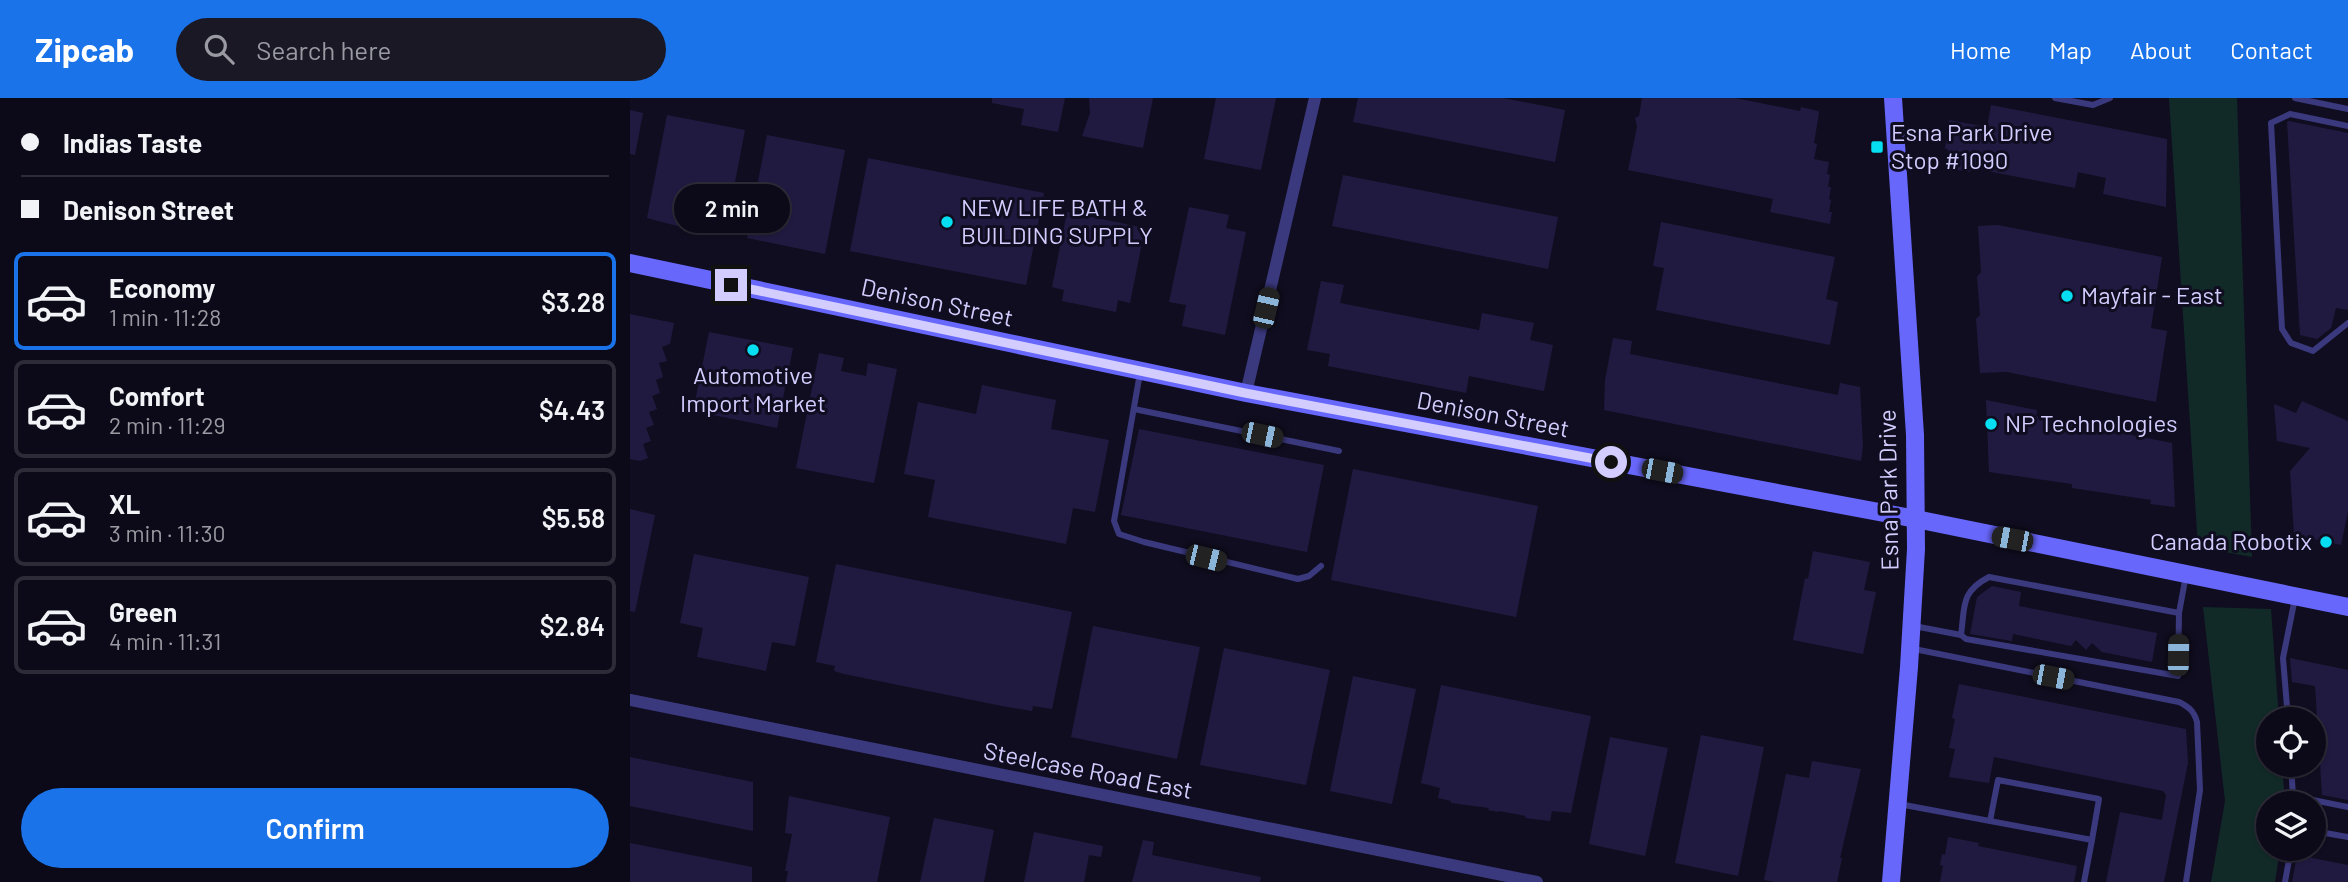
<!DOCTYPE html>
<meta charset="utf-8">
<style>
:root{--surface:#0c0a18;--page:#1a1825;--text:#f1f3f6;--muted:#9a9aa2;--line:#2c2b37;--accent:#1a73e8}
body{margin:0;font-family:Barlow,sans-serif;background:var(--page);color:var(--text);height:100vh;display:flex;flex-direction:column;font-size:26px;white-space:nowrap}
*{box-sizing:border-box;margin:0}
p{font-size:23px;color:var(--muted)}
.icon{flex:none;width:38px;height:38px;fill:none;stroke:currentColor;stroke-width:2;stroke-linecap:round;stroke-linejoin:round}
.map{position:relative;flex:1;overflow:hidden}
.details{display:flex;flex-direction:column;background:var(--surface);width:630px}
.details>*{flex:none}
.top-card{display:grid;align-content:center;height:154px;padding:0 21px;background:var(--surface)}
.controls{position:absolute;left:1626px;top:609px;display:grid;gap:14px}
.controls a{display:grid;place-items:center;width:70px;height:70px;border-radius:50%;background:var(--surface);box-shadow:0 2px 5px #0004,0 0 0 2px var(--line);font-size:35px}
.end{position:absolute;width:32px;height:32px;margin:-16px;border:9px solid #d2cdfe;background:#111;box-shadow:0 0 0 4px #111}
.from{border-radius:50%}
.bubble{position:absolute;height:49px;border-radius:24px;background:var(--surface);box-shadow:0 2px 5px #0004,0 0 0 2px var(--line);font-size:23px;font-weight:600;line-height:49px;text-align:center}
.car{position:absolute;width:21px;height:42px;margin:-21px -10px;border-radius:9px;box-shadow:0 0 5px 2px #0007;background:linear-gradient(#222 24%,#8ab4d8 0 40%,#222 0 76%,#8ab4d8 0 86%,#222 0)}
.top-card b{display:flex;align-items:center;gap:24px;height:66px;font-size:26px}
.top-card b+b{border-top:2px solid var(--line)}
.top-card i{width:18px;height:18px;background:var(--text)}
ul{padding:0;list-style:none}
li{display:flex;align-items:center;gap:21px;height:98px;margin:0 14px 10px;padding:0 7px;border:4px solid var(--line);border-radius:10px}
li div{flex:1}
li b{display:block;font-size:26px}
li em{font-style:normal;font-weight:600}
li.current{border-color:var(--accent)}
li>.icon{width:63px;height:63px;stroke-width:1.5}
.action{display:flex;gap:14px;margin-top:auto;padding:14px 21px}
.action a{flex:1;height:80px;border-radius:42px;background:var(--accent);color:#fff;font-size:28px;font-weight:600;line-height:80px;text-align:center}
header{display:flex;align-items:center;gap:42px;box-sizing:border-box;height:98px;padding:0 35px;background:var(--accent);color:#fff}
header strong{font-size:33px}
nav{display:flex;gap:38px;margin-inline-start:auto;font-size:24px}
.search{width:490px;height:63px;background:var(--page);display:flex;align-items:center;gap:18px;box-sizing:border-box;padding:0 24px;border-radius:38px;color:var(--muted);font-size:26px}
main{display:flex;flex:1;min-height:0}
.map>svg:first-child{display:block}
.green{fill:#112a28}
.building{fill:#211a40}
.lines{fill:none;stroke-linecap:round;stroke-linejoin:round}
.lane{stroke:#3b397e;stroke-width:6}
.street{stroke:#3b397e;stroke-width:12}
.secondary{stroke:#6867fb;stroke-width:18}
.route{stroke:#d2cdfe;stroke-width:9}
.poi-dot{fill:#06def1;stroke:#100d20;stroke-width:2.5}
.labels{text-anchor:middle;stroke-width:6;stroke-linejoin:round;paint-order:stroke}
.poi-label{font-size:24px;fill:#d2cdfe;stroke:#100d20;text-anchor:start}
.street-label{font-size:24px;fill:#d2cdfe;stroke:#100d20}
</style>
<header>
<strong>Zipcab</strong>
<div class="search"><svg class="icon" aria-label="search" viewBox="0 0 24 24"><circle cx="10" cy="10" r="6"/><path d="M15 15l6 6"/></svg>Search here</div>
<nav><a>Home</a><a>Map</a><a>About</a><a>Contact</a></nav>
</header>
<main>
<section class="details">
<div class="top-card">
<b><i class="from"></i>Indias Taste</b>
<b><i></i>Denison Street</b>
</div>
<ul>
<li class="current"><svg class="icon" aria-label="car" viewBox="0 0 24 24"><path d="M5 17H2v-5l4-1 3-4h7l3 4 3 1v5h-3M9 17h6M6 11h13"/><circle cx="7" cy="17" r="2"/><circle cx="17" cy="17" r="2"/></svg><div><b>Economy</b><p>1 min · 11:28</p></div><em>$3.28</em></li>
<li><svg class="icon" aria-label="car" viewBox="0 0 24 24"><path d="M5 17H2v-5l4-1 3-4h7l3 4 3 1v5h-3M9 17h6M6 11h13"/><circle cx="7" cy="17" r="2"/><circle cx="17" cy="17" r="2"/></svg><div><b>Comfort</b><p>2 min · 11:29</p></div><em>$4.43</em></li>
<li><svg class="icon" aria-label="car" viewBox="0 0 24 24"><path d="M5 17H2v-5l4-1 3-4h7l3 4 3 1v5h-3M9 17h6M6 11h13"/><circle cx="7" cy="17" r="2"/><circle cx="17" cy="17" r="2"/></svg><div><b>XL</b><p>3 min · 11:30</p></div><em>$5.58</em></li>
<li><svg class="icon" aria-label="car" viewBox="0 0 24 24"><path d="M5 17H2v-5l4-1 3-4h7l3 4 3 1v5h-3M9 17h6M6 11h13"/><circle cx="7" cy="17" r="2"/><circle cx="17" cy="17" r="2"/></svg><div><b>Green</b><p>4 min · 11:31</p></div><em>$2.84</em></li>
</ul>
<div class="action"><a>Confirm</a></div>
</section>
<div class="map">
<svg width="1718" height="784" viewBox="0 0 1718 784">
<rect width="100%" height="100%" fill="#100d20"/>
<g class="green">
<polygon points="1539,0 1607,0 1622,459 1568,449"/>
<polygon points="1573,509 1641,511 1649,621 1638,621 1638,667 1652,667 1655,705 1638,705 1638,751 1650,751 1645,784 1581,784 1595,703"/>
</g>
<g class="building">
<polygon points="362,0 435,0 428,34 391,27 394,11 362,5"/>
<polygon points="459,0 523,0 513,50 452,38 460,15"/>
<polygon points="586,0 646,0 631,72 574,61"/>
<polygon points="728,0 873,0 935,12 925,64 723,24"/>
<polygon points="1012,0 1105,0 1170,13 1171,9 1188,13 1189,15 1184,45 1187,46 1184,61 1199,64 1197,76 1200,77 1198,89 1201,89 1199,101 1201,102 1199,114 1202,114 1200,126 1140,114 1143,101 998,72 1007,29 1005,20 1009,18"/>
<polygon points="1361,7 1537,41 1536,109 1473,96 1476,80 1448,74 1445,90 1341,70 1340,74 1316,70 1318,51 1315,51 1319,22 1357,29"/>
<polygon points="0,12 13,15 5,57 0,56"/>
<polygon points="37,17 115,32 95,136 51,129 17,120"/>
<polygon points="1659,23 1718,35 1718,212 1706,210 1701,230 1687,241 1670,237 1657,24"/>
<polygon points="137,37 215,52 195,156 117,140"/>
<polygon points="238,60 414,95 396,187 220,153"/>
<polygon points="713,77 928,119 918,171 702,128"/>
<polygon points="559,109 599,117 596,130 616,134 595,237 552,228 556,207 539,204"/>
<polygon points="437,114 515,130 500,205 488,202 486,214 432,203 434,192 422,189"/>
<polygon points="1031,124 1205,159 1196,201 1208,204 1200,247 1026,212 1034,170 1023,168"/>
<polygon points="1368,127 1532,159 1521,230 1537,233 1526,304 1377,274 1350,275 1346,221 1350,217 1347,179 1351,174 1348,128"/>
<polygon points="691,183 714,187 710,205 849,232 852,215 904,225 900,242 923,247 914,293 839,278 836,295 698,268 700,256 677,252"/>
<polygon points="0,216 44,225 40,246 32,249 37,263 29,265 33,279 26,282 30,295 22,298 27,311 19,314 24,327 16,330 21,343 13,346 18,360 10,363 0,361"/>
<polygon points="79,234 163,250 147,330 63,313"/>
<polygon points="983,240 1002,243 1000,256 1208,297 1210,285 1230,289 1233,348 1231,363 974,312 975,282"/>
<polygon points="189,255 214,260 211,273 236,278 238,265 267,271 244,385 166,370"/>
<polygon points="352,287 426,302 421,331 479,342 465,414 443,410 436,446 298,419 305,382 274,376 288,304 346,316"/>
<polygon points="1356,302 1407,312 1406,318 1542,345 1545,409 1520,406 1521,402 1442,390 1442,386 1359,374"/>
<polygon points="1672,303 1718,323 1718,414 1711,447 1664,437 1660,373 1680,350 1647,343 1644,306 1666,315"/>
<polygon points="509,331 694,367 677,454 491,417"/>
<polygon points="723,371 908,408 886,519 701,482"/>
<polygon points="0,411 25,417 5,514 0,513"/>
<polygon points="1183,453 1240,464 1234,492 1246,494 1233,556 1163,542 1175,480 1178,481"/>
<polygon points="64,456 179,479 165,548 142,544 136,573 67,559 73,530 50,525"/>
<polygon points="206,466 442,514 422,611 403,608 402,613 372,608 214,576 204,573 205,568 186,564"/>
<polygon points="1362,488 1391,494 1389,508 1527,535 1522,564 1472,554 1462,545 1456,552 1446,542 1441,548 1383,536 1382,543 1340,536 1347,499"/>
<polygon points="463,528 570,549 547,661 441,639"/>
<polygon points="594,550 700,572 676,687 570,667"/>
<polygon points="1660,560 1718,572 1718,702 1692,697 1685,588 1662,584"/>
<polygon points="723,578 786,591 762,706 700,693"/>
<polygon points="1329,586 1556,631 1558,665 1534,784 1476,784 1490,714 1532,722 1536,697 1533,693 1364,659 1359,685 1319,679 1325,651 1319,650 1325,621 1322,620"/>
<polygon points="811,587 961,618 941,715 922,713 920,723 895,720 896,718 869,713 868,714 858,712 859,710 821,705 821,703 808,700 810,690 791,685"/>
<polygon points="1071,637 1134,649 1108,778 1045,765"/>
<polygon points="980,639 1038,650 1015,758 959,746"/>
<polygon points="0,659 123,684 123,733 0,708"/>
<polygon points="1182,663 1231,671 1210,760 1212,760 1207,784 1145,784 1134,782 1156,676 1179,680"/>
<polygon points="159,698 260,719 247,784 156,784 158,773 155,773 162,736 155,735"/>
<polygon points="304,720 364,732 354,784 290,784"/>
<polygon points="404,734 473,748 471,759 459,757 454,784 394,784"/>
<polygon points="1318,739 1349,745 1348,748 1447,768 1444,784 1310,784 1313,768 1310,767 1312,756 1315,757"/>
<polygon points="513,742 524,744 522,757 631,779 630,784 502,784"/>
<polygon points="0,745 122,769 122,784 0,784"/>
<polygon points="1667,757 1718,767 1718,784 1662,784"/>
</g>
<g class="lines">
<g class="lane">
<polyline points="1425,0 1463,7 1480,0"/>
<polyline points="1665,0 1718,11"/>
<polyline points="1718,28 1660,16 1641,25 1652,231 1661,245 1683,253 1718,225"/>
<polyline points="510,275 484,423 489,436 514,444 668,481 679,478 691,468"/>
<polyline points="504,311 709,353"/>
<path d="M1284,528l47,9c4,-28 -1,-43 28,-58l190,36 7,-38"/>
<polyline points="1331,537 1336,541 1548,578 1549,515"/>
<path d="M1284,551l265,53c10,5 15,9 18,20l3,68 -14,92"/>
<polyline points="1658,621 1653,560 1665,500"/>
<polyline points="1661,667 1663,698 1718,709"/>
<polyline points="1269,706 1462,742 1454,784"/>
<polyline points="1360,723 1368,682 1469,701 1462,742"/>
<polyline points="1684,733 1718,739"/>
<polyline points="1655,784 1661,751"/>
</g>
<g class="street">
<polyline points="616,295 685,0"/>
<polyline points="0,602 907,784"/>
</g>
<g class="secondary">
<polyline points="0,165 616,295 1286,421 1718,509"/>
<polyline points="1261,784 1279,569 1286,451 1285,337 1263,0"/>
</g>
</g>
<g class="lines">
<polyline class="route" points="101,187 615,295 981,364"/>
</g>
<g class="poi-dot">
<rect x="1240" y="42" width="14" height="14" rx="3.5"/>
<circle cx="317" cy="124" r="7"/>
<circle cx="1437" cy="198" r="7"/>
<circle cx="123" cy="252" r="7"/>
<circle cx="1361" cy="326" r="7"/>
<circle cx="1696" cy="444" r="7"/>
</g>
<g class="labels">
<g class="poi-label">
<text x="1261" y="43">Esna Park Drive<tspan x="1261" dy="28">Stop #1090</tspan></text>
<text x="331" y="118">NEW LIFE BATH &amp;<tspan x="331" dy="28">BUILDING SUPPLY</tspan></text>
<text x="1451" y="206">Mayfair - East</text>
<text x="123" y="286" text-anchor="middle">Automotive<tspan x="123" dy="28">Import Market</tspan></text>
<text x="1375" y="334">NP Technologies</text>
<text x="1682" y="452" text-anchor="end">Canada Robotix</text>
</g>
<g class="street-label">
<text transform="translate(307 205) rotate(12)" y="8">Denison Street</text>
<text transform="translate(863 317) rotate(11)" y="8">Denison Street</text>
<text transform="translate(1259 392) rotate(-91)" y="8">Esna Park Drive</text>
<text transform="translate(458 673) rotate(11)" y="8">Steelcase Road East</text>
</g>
</g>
</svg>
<div class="controls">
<a><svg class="icon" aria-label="locate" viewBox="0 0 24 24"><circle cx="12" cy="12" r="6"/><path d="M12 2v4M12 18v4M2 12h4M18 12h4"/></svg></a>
<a><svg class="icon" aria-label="layers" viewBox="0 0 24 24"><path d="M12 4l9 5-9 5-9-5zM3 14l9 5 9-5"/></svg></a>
</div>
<i class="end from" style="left:981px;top:364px"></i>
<i class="end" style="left:101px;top:187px"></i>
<div class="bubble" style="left:44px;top:86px;width:116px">2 min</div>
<i class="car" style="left:636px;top:210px;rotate:13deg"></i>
<i class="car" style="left:632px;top:337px;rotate:102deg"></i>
<i class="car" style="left:1032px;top:373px;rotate:101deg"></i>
<i class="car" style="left:1382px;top:441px;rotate:281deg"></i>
<i class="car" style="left:576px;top:460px;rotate:104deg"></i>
<i class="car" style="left:1548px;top:557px;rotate:1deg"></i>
<i class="car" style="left:1423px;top:579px;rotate:101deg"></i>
</div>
</main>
